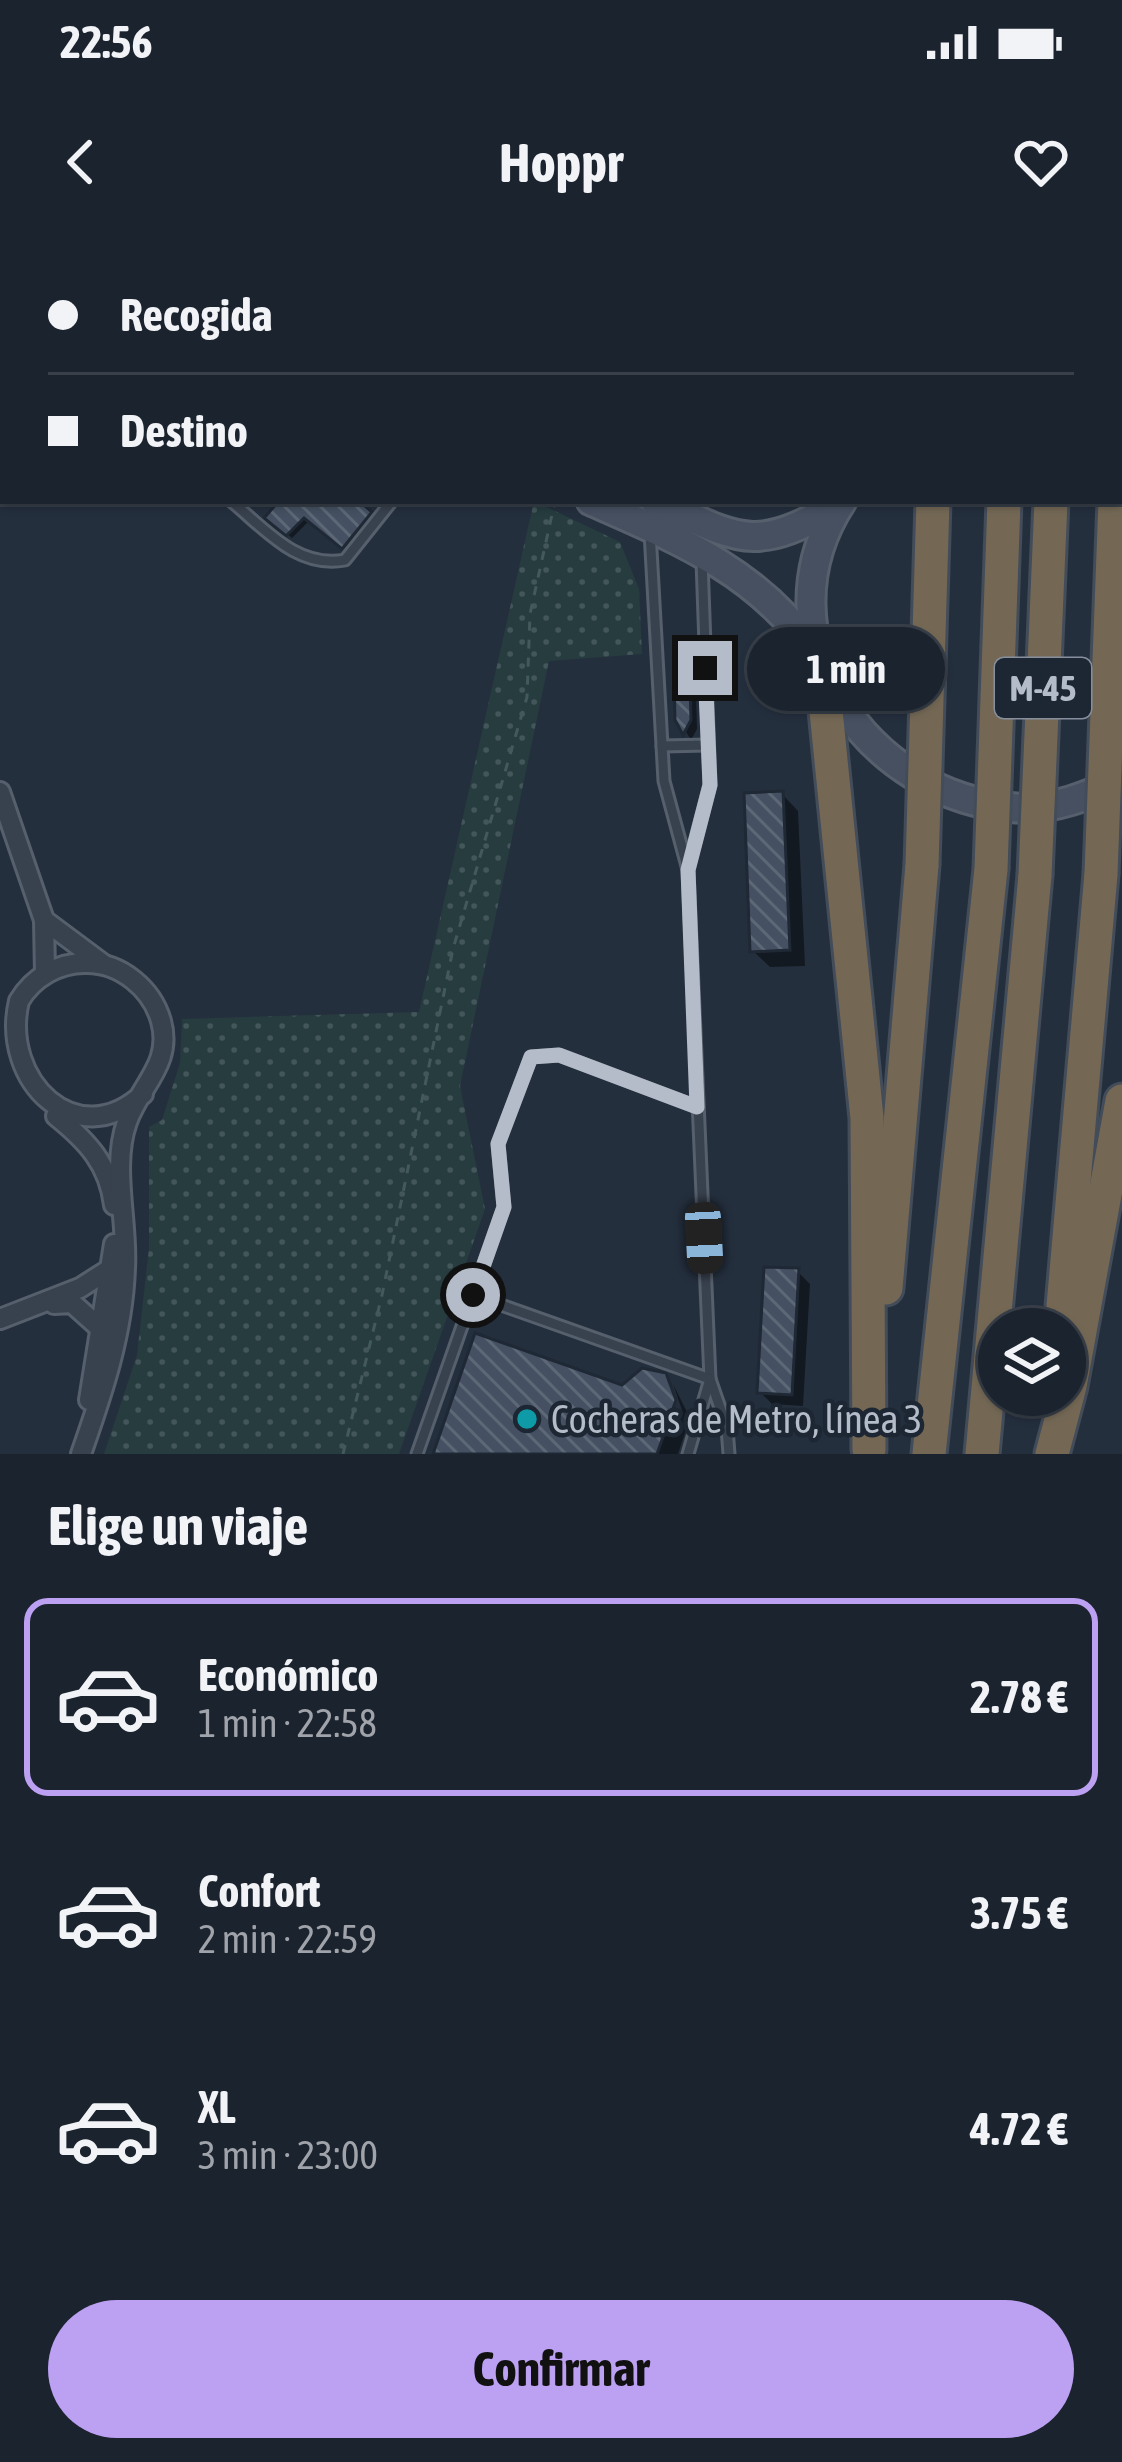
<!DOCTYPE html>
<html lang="es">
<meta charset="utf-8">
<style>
:root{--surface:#1b232e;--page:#282f3a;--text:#f1f3f6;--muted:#a0a4aa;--line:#39404a;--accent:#bca0f2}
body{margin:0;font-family:"Asap Condensed",sans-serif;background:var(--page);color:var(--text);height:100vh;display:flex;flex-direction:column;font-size:45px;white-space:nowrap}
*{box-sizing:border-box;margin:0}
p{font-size:39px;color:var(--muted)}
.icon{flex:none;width:66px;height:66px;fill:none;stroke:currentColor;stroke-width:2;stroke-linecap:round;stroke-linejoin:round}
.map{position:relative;height:1214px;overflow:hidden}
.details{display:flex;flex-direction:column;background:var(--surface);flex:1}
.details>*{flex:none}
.guide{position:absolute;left:0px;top:0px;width:1122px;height:264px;box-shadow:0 3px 9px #0004,0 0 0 3px var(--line);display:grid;align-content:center;height:264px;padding:0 48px;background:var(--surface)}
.tools{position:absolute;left:978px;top:1068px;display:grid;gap:24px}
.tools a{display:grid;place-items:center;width:108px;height:108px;border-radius:50%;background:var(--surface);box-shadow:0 3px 9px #0004,0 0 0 3px var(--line);font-size:60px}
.end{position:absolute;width:54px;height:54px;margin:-27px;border:15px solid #b4bcc9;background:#111;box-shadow:0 0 0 6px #111}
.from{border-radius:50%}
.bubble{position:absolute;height:84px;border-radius:42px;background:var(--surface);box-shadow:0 3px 9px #0004,0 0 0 3px var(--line);font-size:39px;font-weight:700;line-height:84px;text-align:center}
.car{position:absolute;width:36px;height:72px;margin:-36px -18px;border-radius:15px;box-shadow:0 0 9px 3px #0007;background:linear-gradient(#222 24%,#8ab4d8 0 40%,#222 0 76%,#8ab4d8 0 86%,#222 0)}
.guide b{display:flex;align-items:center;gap:42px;height:114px;font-size:45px}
.guide b+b{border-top:3px solid var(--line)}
.guide i{width:30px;height:30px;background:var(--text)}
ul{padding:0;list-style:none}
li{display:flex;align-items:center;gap:36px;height:198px;margin:0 24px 18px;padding:0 24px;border:6px solid transparent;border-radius:24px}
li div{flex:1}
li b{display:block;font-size:45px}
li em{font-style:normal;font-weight:700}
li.current{border-color:var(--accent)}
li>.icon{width:108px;height:108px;stroke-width:1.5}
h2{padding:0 48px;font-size:54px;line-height:144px}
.button{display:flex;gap:24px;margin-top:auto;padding:24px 48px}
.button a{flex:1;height:138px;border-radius:72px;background:var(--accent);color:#111;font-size:48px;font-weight:700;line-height:138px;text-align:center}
.status{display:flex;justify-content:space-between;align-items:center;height:84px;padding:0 60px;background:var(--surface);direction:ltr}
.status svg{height:33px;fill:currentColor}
header{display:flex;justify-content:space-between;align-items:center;height:156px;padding:0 48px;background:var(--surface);font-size:54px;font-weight:700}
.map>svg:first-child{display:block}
.grass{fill:url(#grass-dots)}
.shadow{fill:#0007}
.building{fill:url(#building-back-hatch);stroke:#1f2835;stroke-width:3}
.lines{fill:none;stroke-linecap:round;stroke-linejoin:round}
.lane-casing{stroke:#565f6c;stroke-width:15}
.street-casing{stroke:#565f6c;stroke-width:24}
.secondary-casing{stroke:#565f6c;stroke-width:33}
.highway-casing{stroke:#434c59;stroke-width:39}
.path{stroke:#44595c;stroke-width:3;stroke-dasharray:9 9;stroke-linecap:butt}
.lane{stroke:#38414e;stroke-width:9}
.street{stroke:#38414e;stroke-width:18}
.secondary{stroke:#465061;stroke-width:27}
.highway{stroke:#746855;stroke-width:33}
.highway-bridge-casing{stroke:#434c59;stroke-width:39;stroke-linecap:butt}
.highway-bridge{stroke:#746855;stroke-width:33}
.route{stroke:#b4bcc9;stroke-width:15}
.culture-dot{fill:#0f9aa8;stroke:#1d2633;stroke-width:4.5}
.labels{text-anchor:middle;stroke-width:9;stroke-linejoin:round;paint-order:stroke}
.shield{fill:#1d2633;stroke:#878f9c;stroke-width:3}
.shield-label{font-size:36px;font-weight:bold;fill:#b4bcc9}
.poi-label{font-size:39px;fill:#b4bcc9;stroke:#1d2633;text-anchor:start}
</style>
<div class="status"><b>22:56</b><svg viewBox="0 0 49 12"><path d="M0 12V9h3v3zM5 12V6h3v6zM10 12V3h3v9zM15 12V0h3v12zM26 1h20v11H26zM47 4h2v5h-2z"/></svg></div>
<header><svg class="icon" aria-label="back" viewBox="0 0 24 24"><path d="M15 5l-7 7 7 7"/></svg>Hoppr<svg class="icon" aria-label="heart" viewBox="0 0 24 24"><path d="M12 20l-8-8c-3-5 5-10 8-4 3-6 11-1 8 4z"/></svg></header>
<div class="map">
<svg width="1122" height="1214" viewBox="0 0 1122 1214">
<defs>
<pattern id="grass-dots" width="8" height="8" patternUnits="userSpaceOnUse" patternTransform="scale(3)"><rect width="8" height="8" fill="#263c3f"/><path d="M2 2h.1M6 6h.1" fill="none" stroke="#435659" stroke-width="1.8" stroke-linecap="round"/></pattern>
<pattern id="building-back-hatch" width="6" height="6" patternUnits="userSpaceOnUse" patternTransform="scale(3)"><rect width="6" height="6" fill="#455162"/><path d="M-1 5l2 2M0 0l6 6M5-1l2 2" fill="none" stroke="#5d6877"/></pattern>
</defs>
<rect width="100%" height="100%" fill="#242f3e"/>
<polygon class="grass" points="534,261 620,302 639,349 642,414 549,421 460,846 485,969 399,1214 104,1214 137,1115 149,1008 149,887 162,880 180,823 182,779 419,772"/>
<g class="shadow">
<polygon points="282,261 354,261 374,278 348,311 310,280 292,298 268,278"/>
<polygon points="682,432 696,453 697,489 691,500 678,479"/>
<polygon points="782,554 798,571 805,726 770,727 753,711"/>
<polygon points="797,1031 810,1044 803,1166 772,1164 760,1152"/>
<polygon points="664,1136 672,1144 666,1144 678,1175 683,1173 673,1144 690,1178 678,1214 436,1214"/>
</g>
<g class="building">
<polygon points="279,261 359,261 372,272 342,309 304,278 286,296 264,278"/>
<polygon points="682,427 690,443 691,480 683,495 675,480 674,442"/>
<polygon points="783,551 790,710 750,712 744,553"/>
<polygon points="764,1027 799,1028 792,1155 757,1153"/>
<polygon points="475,1093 622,1145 642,1128 666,1133 676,1160 657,1214 433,1214"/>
</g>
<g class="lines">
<defs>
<g id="lane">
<path d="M231,261c34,28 66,68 114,59l47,-59"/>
<polyline points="650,292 664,541 688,630 710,1139 727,1188 729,1214"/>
<polyline points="662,506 708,505"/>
<polyline points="689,625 710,545 702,321"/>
<polyline points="473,1055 710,1139"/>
<polyline points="417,1214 504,967 498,904 531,817 559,815 697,867"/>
<polyline points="688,1214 710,1139"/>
</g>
<g id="street">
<polyline points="0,552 44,680 45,733"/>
<polyline points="44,680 103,724"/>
<path d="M56,876c31,25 53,48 58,89"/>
<polyline points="54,1064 72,1063 101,1089"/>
<polyline points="0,1079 80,1048 113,1027"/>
<polyline points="89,1160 114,1004"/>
<path d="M81,1214c21,-60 42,-121 44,-186 3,-46 -14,-102 2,-146 13,-37 46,-58 34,-101 -9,-32 -40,-58 -74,-58 -27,-1 -54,14 -68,38 -19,80 58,154 124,93"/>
</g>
<g id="secondary">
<polyline points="0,28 3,29"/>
<polyline points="0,53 3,54"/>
<polyline points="1119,188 1122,189"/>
<path d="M591,261c86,38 166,70 221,149"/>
<path d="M655,261c84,38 98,54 183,4"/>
<path d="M842,261c-88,134 24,297 174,307 38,2 72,-12 106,-28"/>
</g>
<g id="highway">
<polyline points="935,0 935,3"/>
<polyline points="1005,0 1005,3"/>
<polyline points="1051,0 1051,3"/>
<polyline points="1116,0 1116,3"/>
<polyline points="874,3 874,0"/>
<polyline points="822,431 867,878 869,1209"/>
<polyline points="886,1048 922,625"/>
<polyline points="1061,1089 1101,634"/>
<polyline points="929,1214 991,629"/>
<polyline points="982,1214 1035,635"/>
<polyline points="1052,1214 1070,1146 1122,861"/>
</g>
</defs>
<use href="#lane" class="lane-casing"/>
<use href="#street" class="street-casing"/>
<use href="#secondary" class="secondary-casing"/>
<use href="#highway" class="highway-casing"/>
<g class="path">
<polyline points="192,0 193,3"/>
<polyline points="538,3 552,0"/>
<polyline points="343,1214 382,1055 453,709 527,457 530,374 555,261"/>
</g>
<use href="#lane" class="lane"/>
<use href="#street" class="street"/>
<use href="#secondary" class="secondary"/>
<use href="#highway" class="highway"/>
<defs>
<g id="highway-bridge">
<polyline points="922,625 933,261"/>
<polyline points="991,629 1004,261"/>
<polyline points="1101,634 1115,261"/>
<polyline points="1035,635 1051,261"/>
</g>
</defs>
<use href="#highway-bridge" class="highway-bridge-casing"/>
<use href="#highway-bridge" class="highway-bridge"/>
</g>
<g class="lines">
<polyline class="route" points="473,1055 504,967 498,904 531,817 559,815 697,867 688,630 710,545 705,428"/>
</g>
<circle class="culture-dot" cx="527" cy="1179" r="12"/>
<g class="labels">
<rect class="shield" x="995" y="418" width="96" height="60" rx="9"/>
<g class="shield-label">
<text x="1043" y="461">M-45</text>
</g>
<g class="poi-label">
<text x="551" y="1193">Cocheras de Metro, línea 3</text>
</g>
</g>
</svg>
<div class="tools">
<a><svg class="icon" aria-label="layers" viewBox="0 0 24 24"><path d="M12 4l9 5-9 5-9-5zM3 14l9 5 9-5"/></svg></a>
</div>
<i class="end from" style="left:473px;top:1055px"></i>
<i class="end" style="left:705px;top:428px"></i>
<div class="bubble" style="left:747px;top:387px;width:198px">1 min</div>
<i class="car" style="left:704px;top:998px;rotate:177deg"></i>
<div class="guide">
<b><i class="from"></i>Recogida</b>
<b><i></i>Destino</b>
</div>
</div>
<section class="details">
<h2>Elige un viaje</h2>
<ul>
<li class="current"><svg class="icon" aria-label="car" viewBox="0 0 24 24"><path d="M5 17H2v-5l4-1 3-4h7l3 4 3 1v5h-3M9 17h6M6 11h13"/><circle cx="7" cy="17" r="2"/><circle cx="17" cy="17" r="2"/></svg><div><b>Económico</b><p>1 min · 22:58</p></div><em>2.78 €</em></li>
<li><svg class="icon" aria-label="car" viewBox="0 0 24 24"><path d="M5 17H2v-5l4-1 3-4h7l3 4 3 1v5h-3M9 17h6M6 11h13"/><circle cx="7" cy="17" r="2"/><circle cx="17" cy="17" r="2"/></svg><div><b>Confort</b><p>2 min · 22:59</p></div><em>3.75 €</em></li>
<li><svg class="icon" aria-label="car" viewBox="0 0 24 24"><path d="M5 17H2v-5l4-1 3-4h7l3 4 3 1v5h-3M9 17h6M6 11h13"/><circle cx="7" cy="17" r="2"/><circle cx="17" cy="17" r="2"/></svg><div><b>XL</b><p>3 min · 23:00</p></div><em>4.72 €</em></li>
</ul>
<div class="button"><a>Confirmar</a></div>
</section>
